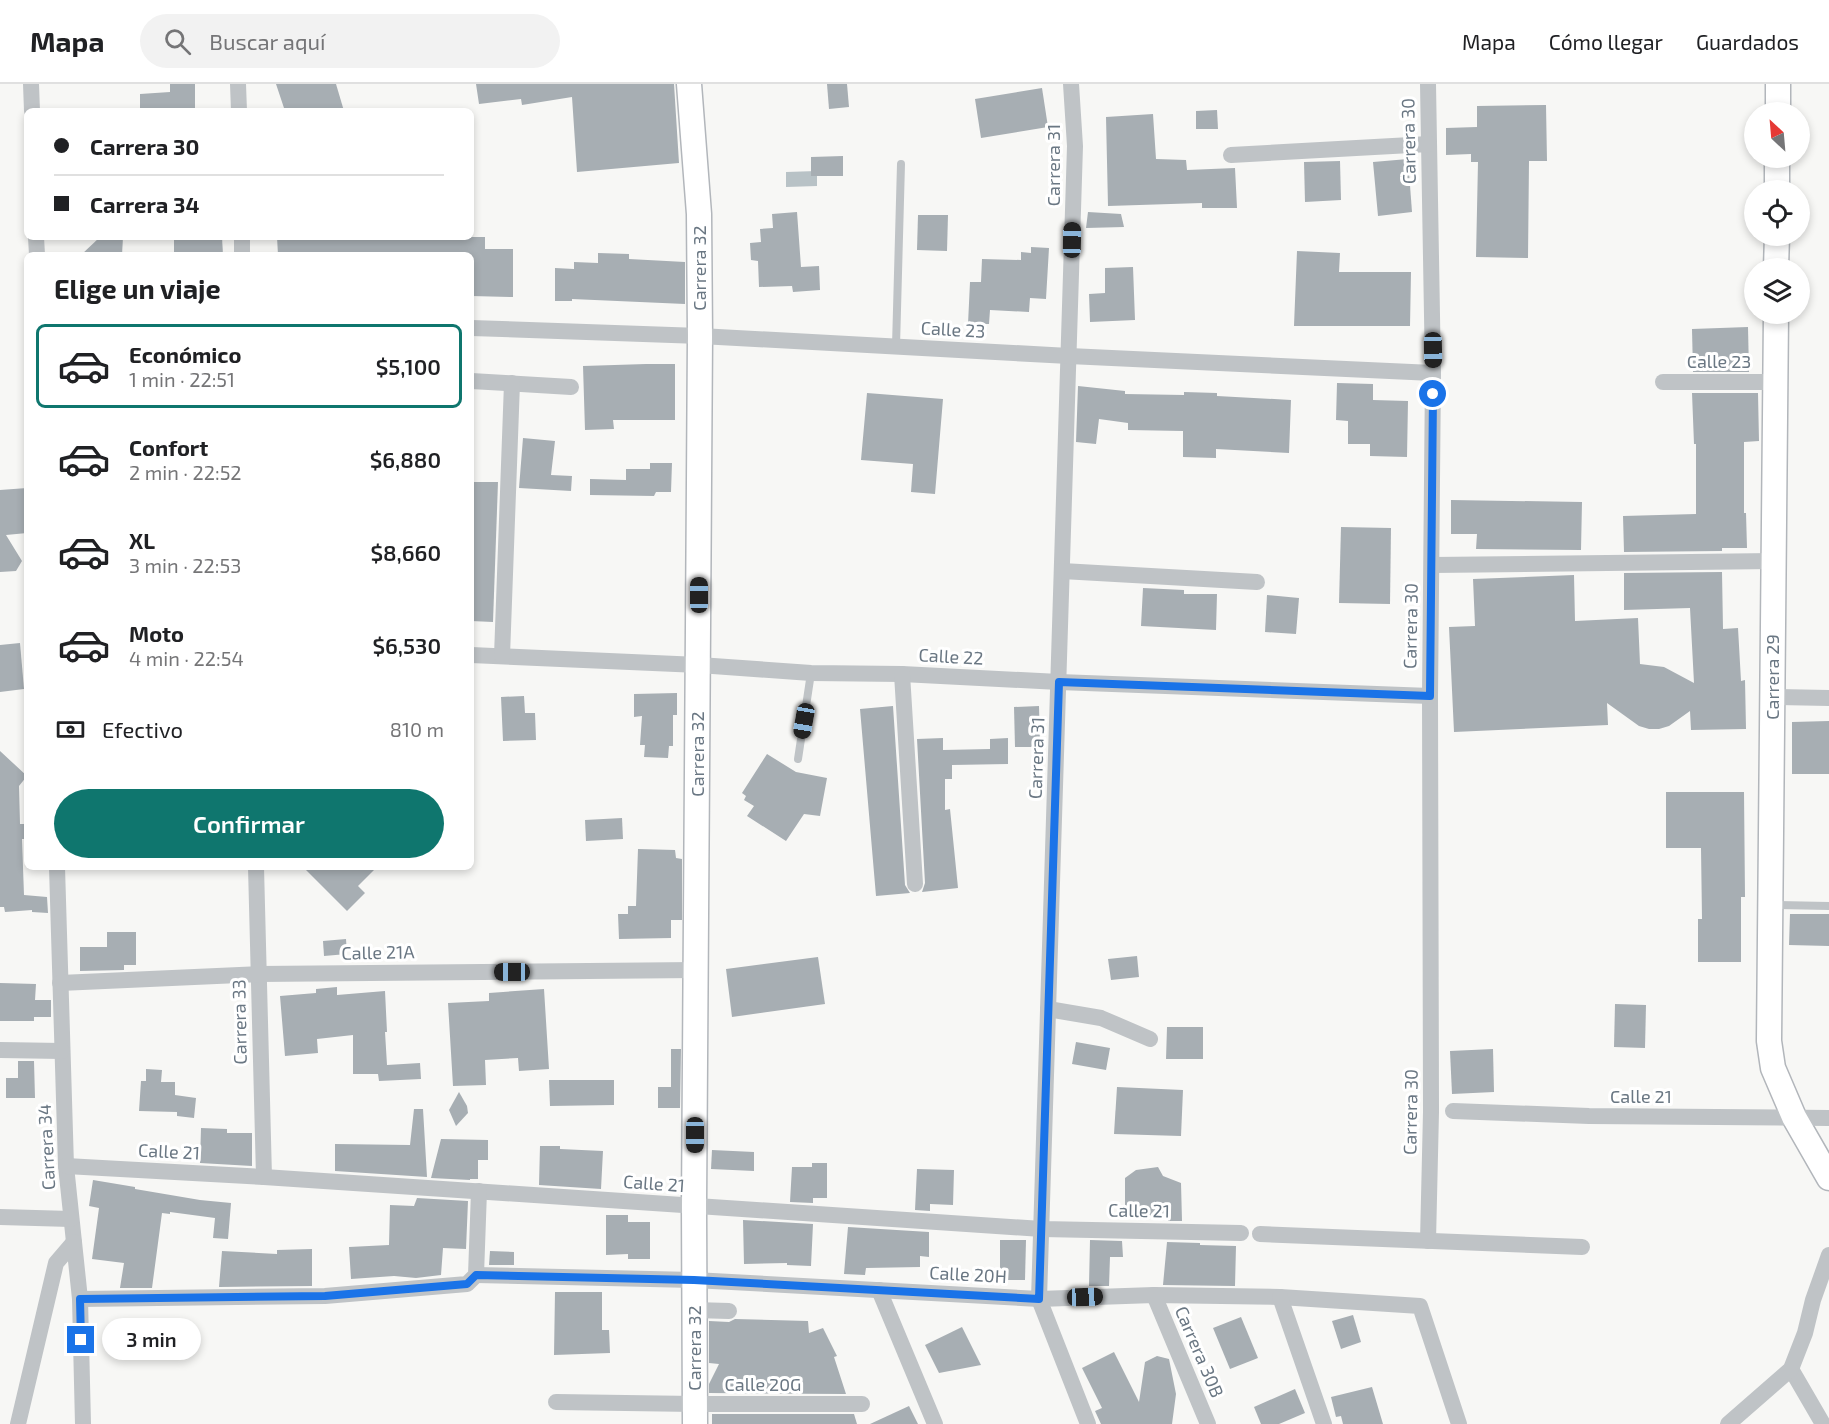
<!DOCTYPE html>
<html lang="es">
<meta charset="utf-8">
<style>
:root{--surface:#fff;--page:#f2f2f2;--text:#202124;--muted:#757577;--line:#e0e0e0;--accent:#0f766e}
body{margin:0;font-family:"Exo 2",sans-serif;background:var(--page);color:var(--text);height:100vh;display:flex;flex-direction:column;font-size:22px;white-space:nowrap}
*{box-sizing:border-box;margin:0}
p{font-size:20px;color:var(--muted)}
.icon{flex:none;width:33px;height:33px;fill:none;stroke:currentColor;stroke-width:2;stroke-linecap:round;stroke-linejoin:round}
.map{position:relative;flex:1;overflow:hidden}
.details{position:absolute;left:24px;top:168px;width:450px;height:618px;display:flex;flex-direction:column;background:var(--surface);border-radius:9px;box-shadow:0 3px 9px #0003}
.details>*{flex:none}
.guide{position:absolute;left:24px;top:24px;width:450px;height:132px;border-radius:9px;box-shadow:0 3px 9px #0003;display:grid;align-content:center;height:132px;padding:0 30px;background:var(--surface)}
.needle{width:39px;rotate:334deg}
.buttons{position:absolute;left:1744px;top:18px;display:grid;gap:12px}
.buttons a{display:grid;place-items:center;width:66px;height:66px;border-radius:50%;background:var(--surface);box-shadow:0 3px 9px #0003;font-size:30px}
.end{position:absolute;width:27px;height:27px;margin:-14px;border:8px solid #1a73e8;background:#fff;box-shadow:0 0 0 3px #fff}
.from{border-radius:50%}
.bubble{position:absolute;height:42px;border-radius:21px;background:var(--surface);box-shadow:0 3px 9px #0003;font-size:20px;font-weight:600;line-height:42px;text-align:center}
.car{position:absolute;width:18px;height:36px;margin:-18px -9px;border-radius:8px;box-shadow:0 0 4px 2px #0007;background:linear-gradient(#222 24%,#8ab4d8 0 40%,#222 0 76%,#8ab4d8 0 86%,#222 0)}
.guide b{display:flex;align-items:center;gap:21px;height:57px;font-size:22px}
.guide b+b{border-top:2px solid var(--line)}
.guide i{width:15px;height:15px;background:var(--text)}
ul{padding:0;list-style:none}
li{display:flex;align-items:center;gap:18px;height:84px;margin:0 12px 9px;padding:0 18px;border:3px solid transparent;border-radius:9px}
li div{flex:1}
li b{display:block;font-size:22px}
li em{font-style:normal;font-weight:600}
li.current{border-color:var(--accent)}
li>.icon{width:54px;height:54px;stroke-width:1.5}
h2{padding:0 30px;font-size:27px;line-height:72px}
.pay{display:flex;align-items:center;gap:15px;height:66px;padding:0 30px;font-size:22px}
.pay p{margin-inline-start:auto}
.action{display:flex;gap:12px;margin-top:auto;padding:12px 30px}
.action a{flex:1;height:69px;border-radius:36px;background:var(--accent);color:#fff;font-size:24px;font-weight:600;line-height:69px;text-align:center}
header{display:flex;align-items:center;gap:36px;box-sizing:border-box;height:84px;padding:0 30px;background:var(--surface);border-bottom:2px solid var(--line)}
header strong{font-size:28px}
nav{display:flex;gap:33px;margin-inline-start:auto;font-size:21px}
.search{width:420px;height:54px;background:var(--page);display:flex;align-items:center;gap:15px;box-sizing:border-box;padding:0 21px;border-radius:33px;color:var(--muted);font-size:22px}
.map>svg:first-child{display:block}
.water{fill:#b8c2c6}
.building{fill:#a7aeb3}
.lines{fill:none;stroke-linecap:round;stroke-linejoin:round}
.secondary-casing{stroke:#b2b6bb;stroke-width:27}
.lane{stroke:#bfc3c6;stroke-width:8}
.street{stroke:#bfc3c6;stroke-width:16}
.secondary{stroke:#fff;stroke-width:24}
.route{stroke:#1a73e8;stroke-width:8}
.labels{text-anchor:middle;stroke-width:6;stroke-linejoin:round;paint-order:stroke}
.street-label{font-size:18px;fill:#6a7783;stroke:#fff}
</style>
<header>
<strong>Mapa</strong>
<div class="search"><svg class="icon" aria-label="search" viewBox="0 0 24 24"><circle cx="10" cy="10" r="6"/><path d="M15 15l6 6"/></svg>Buscar aquí</div>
<nav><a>Mapa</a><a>Cómo llegar</a><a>Guardados</a></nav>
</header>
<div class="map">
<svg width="1829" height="1340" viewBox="0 0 1829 1340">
<rect width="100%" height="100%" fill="#f7f7f5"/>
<polygon class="water" points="817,87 817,102 786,103 786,88"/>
<g class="building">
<polygon points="170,0 195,0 195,27 140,27 140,10 170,8"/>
<polygon points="276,0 336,0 344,27 285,27"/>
<polygon points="476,0 674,0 679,79 577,88 572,13 522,21 521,15 479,20"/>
<polygon points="827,0 847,0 849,23 829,25"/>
<polygon points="1042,4 1048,43 981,54 975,15"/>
<polygon points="1546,21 1547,77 1529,77 1528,174 1476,173 1478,78 1471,78 1471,70 1446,71 1446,44 1477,43 1477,22"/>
<polygon points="1217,26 1218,45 1196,45 1196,27"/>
<polygon points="1153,30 1156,75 1186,76 1187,86 1235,84 1237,124 1202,124 1202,119 1108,122 1106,33"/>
<polygon points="843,72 843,92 811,92 811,73"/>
<polygon points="1408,75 1412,128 1378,132 1373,78"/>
<polygon points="1340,77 1341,116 1305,118 1304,78"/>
<polygon points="797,128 801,183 819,182 820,206 793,208 792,202 759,203 758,177 751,176 750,159 761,158 760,145 773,144 772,130"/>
<polygon points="1088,128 1121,130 1124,143 1086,144"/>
<polygon points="918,131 948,131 947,167 917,166"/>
<polygon points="100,153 123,153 122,171 81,171"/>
<polygon points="174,153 222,153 223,171 174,171"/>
<polygon points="277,153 485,153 485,165 513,165 513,213 471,212 471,171 278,171"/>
<polygon points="1031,163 1049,164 1046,215 1030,214 1029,228 990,226 989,240 968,240 970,198 981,198 982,175 1021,176 1021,168 1031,169"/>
<polygon points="1297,167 1340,169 1339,188 1411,188 1410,242 1294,242"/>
<polygon points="598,169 629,170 629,175 685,178 685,220 572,215 572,217 555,217 555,184 574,185 574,178 598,179"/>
<polygon points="1133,183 1135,236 1090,238 1089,210 1105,209 1105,184"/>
<polygon points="1748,243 1749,288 1693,288 1692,245"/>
<polygon points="646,280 675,280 675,336 613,336 614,345 585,346 583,282"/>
<polygon points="1337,299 1373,300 1373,316 1408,317 1407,373 1370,372 1370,360 1348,360 1348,337 1336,336"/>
<polygon points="1078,302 1125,307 1125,310 1184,311 1184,308 1217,309 1217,312 1291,316 1289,369 1216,365 1216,374 1183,373 1183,347 1128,346 1128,339 1099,335 1096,360 1076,358"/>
<polygon points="867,309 943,315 935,410 911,408 913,380 861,376"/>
<polygon points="1692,309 1758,309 1759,357 1744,358 1744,429 1746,429 1747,464 1722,464 1722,467 1624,468 1623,432 1696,430 1696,360 1694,360"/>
<polygon points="523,354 555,357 551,391 572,392 571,407 519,404"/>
<polygon points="650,379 672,379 671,408 656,408 654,412 590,411 590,395 626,396 626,385 650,385"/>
<polygon points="471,398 498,398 493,538 471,537"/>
<polygon points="27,404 27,449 6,451 22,477 16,487 0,488 0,406"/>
<polygon points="1451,416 1582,418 1581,466 1476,465 1477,450 1451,450"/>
<polygon points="1341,443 1391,444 1390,520 1339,519"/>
<polygon points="1722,488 1723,545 1738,544 1741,597 1745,596 1746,645 1691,646 1690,627 1669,642 1659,645 1649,645 1639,642 1607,619 1608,641 1454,648 1449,543 1475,542 1473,495 1574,491 1575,537 1638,534 1640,580 1664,583 1694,599 1690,524 1624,526 1624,489"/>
<polygon points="1143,504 1184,506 1184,510 1217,510 1216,546 1141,542"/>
<polygon points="1267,511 1299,514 1296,550 1265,548"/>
<polygon points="20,559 24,605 0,608 0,561"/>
<polygon points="677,609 677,631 673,631 673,662 669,662 668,674 644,673 645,661 640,661 642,632 634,633 634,610"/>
<polygon points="524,612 525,629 535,629 536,656 503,657 501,613"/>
<polygon points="893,622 905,801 910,809 876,812 860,625"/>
<polygon points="1039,622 1040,663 1015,663 1014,623"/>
<polygon points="1829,637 1829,690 1792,690 1792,638"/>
<polygon points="943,654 943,666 990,665 990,655 1008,654 1008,680 952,681 952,695 945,695 945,726 950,725 958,804 922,808 925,799 917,655"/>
<polygon points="0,667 27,692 19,702 20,740 27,740 27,755 22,755 24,811 47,813 48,829 32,828 32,826 5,828 4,823 0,823"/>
<polygon points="767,670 796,688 827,694 820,732 804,730 786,757 747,732 754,722 744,716 746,712 742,709"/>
<polygon points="1666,708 1744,708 1745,813 1741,813 1741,878 1698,878 1698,835 1702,835 1701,764 1666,764"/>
<polygon points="622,734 623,755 586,757 585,736"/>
<polygon points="638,765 675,766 676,774 682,775 682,836 671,836 671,854 619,855 618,830 628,830 628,822 636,822"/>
<polygon points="303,783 377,783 358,802 365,809 347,827"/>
<polygon points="1790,830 1829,830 1829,862 1789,861"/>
<polygon points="107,848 136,848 136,881 124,881 124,886 80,887 80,863 107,863"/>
<polygon points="346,855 347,870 324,872 323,857"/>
<polygon points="1137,872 1139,893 1111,896 1108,875"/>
<polygon points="818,873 825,920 732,933 726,885"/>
<polygon points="0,899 36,900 35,916 51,916 51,933 34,933 34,937 0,937"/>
<polygon points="337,903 337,911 385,907 387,948 385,948 387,981 420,979 421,995 379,997 378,990 353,990 353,951 317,955 318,969 285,972 280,912 316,909 316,905"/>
<polygon points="544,905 549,985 519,987 518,974 485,976 486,1001 453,1002 448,919 489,917 489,909"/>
<polygon points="1615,920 1646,921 1645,964 1614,963"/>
<polygon points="1167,943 1203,943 1203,975 1166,975"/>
<polygon points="1076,958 1110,964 1106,986 1072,980"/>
<polygon points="671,965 681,965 680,1024 658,1024 658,1003 671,1003"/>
<polygon points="1493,965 1494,1008 1452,1010 1450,967"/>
<polygon points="18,977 34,977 35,1014 6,1014 6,994 18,994"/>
<polygon points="146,985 162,986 161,998 175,998 175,1011 196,1014 194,1034 177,1032 177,1028 139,1027 141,997 146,997"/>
<polygon points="549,996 614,996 614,1021 550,1022"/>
<polygon points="1117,1003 1183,1006 1181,1052 1114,1050"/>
<polygon points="459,1008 467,1022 468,1029 456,1042 449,1026"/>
<polygon points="414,1025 423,1025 427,1093 335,1087 335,1060 410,1061"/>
<polygon points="201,1044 227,1045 227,1049 252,1049 252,1082 200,1079"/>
<polygon points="441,1055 488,1056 488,1076 478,1076 478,1095 470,1095 470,1096 431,1094"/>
<polygon points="540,1062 560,1062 560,1065 603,1067 601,1105 539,1101"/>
<polygon points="712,1066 754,1068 754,1087 711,1085"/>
<polygon points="812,1079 827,1079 827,1114 813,1114 813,1119 790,1118 792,1083 812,1083"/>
<polygon points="1158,1083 1163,1092 1181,1099 1182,1137 1168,1137 1169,1132 1125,1131 1125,1094 1136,1086"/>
<polygon points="917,1085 954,1086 953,1121 930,1120 930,1127 915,1126"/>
<polygon points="93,1096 135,1103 135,1105 200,1116 231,1119 228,1155 213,1154 215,1134 170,1128 170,1130 162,1129 152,1204 120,1204 124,1179 92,1175 99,1124 89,1122"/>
<polygon points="417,1114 468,1117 466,1165 443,1164 441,1191 416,1194 394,1192 351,1195 349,1163 389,1161 390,1121 414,1122"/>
<polygon points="606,1131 628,1131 628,1138 650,1138 650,1175 628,1175 628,1170 606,1171"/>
<polygon points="743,1136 813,1140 811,1182 787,1181 787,1179 744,1180"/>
<polygon points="848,1143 929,1148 929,1173 920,1172 920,1183 866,1184 865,1191 844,1190"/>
<polygon points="1000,1156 1026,1156 1025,1196 1000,1196"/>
<polygon points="1090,1156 1122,1157 1123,1173 1110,1173 1109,1202 1089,1202"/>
<polygon points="1167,1158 1200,1159 1200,1161 1236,1162 1235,1202 1163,1201"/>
<polygon points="312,1165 312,1202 219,1203 222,1167 277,1170 277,1166"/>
<polygon points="490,1167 514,1168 514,1181 489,1181"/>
<polygon points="555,1208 602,1208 602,1246 609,1246 610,1269 554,1271"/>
<polygon points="1353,1231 1361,1258 1341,1265 1332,1237"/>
<polygon points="1241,1233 1258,1274 1230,1285 1213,1244"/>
<polygon points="735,1235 808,1237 809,1249 823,1244 837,1272 834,1273 846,1310 709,1309 709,1300 719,1280 709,1279 709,1237 729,1238"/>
<polygon points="962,1243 981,1281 939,1289 925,1261"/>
<polygon points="1114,1268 1139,1318 1145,1278 1157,1272 1169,1275 1176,1310 1172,1340 1101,1340 1095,1327 1102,1324 1082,1284"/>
<polygon points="1372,1303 1383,1340 1343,1340 1341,1332 1336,1333 1331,1313"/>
<polygon points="1295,1305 1305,1329 1279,1340 1261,1340 1254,1323"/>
<polygon points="909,1322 918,1340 870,1340"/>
<polygon points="712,1330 854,1330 857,1340 712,1340"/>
</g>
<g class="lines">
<defs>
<g id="secondary">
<polyline points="689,0 699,130 700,252 694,1122 695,1340"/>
<polyline points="1778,28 1778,0"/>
<polyline points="1777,106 1777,74"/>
<polyline points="1776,184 1777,152"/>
<polyline points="1776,230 1769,957 1773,984 1794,1033 1829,1094"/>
</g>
</defs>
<use href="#secondary" class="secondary-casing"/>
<g class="lane">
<polyline points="896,262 901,80"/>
<polyline points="798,675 811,589"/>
<polyline points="1771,821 1829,822"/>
</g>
<g class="street">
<polyline points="31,0 32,27"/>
<polyline points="238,0 239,27"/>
<polyline points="1071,0 1075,62 1039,1215 1088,1340"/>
<polyline points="1428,0 1433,289 1430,612 1431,1028 1428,1157"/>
<polyline points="1231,71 1429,60"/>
<polyline points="36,153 37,171"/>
<polyline points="242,153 242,171"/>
<polyline points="471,244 700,252 1069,272 1433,289"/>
<polyline points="471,297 571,303"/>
<polyline points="1663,298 1775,298"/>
<polyline points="1432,481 1774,477"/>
<polyline points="1062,487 1257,498"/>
<polyline points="471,571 699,581 811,589 902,590 1059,598 1430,612"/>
<polyline points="502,572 512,299"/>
<polyline points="902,590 915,800"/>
<polyline points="1773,613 1829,614"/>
<polyline points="57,783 66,1082 80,1215 83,1340"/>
<polyline points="256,783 264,1093"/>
<polyline points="60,899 259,890 696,886"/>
<polyline points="1048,925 1101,934 1150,955"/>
<polyline points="0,966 62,967"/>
<polyline points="1453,1027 1589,1032 1829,1034"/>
<polyline points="66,1082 264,1093 1042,1145 1241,1149"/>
<polyline points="0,1133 71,1135"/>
<polyline points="1260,1150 1582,1163"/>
<polyline points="476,1191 694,1196 1039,1215 1154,1211 1280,1213 1420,1222 1459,1340"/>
<polyline points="879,1206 935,1340"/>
<polyline points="1154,1211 1208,1340"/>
<polyline points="1280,1213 1324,1340"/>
<polyline points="80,1215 325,1212 467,1200 476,1191 479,1107"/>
<polyline points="694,1226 729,1227"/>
<polyline points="1791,1285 1823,1340"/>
<polyline points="556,1318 695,1320 862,1320"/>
<polyline points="18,1340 56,1179 74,1158"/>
<polyline points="1728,1340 1791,1285 1805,1249 1813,1216 1829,1171"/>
</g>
<use href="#secondary" class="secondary"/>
</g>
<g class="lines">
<polyline class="route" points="81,1256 80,1215 325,1212 467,1200 476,1191 694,1196 1039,1215 1059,598 1430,612 1433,310"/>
</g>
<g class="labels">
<g class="street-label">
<text transform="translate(1409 57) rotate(-91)" y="6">Carrera 30</text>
<text transform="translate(1054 81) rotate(-90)" y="6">Carrera 31</text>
<text transform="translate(700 184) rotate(-90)" y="6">Carrera 32</text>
<text transform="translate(953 246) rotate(3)" y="6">Calle 23</text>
<text x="1719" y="284">Calle 23</text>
<text transform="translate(1411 542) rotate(-89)" y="6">Carrera 30</text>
<text transform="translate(951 573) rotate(3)" y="6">Calle 22</text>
<text transform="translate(1773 593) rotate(-90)" y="6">Carrera 29</text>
<text transform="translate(698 670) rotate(-90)" y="6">Carrera 32</text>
<text transform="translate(1037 674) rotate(-88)" y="6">Carrera 31</text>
<text transform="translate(378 869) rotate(-1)" y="6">Calle 21A</text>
<text transform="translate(240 938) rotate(-91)" y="6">Carrera 33</text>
<text x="1641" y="1019">Calle 21</text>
<text transform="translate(1411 1028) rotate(-89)" y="6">Carrera 30</text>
<text transform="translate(47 1063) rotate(-93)" y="6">Carrera 34</text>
<text transform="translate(169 1068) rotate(3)" y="6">Calle 21</text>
<text transform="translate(654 1100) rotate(4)" y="6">Calle 21</text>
<text transform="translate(1139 1127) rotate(1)" y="6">Calle 21</text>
<text transform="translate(968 1191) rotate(3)" y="6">Calle 20H</text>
<text transform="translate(695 1264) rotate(-90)" y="6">Carrera 32</text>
<text transform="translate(1199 1268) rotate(67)" y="6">Carrera 30B</text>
<text x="763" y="1307">Calle 20G</text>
</g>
</g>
</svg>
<div class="buttons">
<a><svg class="needle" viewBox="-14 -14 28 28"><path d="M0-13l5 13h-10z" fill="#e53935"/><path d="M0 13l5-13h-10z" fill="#757577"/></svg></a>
<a><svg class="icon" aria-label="locate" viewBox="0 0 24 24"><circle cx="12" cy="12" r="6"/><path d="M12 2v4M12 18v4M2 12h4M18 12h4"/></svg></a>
<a><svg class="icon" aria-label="layers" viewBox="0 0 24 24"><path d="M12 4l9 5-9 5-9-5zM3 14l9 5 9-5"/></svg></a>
</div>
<i class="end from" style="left:1433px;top:310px"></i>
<i class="end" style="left:81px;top:1256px"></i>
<div class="bubble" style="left:102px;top:1234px;width:99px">3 min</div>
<i class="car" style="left:1072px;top:156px;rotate:1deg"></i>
<i class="car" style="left:1433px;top:266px;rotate:179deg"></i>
<i class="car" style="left:699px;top:511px;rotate:0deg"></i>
<i class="car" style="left:804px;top:637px;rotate:190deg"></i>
<i class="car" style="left:512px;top:888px;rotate:270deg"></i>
<i class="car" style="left:695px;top:1051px;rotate:180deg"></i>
<i class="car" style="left:1085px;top:1213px;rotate:88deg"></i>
<div class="guide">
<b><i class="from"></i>Carrera 30</b>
<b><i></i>Carrera 34</b>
</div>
<section class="details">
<h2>Elige un viaje</h2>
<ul>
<li class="current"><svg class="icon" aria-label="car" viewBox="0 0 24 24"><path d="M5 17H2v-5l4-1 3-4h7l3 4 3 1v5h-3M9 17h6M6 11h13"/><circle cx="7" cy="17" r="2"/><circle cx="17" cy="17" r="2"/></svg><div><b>Económico</b><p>1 min · 22:51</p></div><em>$5,100</em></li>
<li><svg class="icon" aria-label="car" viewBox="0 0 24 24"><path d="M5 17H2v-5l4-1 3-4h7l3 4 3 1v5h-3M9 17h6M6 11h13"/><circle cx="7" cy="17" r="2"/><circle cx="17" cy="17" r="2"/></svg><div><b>Confort</b><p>2 min · 22:52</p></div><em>$6,880</em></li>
<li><svg class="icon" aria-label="car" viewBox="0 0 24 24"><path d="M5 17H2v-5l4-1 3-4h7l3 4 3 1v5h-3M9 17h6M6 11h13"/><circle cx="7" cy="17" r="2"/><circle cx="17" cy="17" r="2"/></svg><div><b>XL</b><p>3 min · 22:53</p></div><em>$8,660</em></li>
<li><svg class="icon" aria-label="car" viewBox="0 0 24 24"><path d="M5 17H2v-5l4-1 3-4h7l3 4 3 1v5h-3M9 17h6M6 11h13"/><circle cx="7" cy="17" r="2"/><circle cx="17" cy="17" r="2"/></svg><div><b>Moto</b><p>4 min · 22:54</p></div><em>$6,530</em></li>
</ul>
<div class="pay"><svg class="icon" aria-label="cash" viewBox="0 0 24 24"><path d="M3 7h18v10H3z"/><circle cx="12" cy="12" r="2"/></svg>Efectivo<p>810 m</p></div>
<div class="action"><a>Confirmar</a></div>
</section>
</div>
